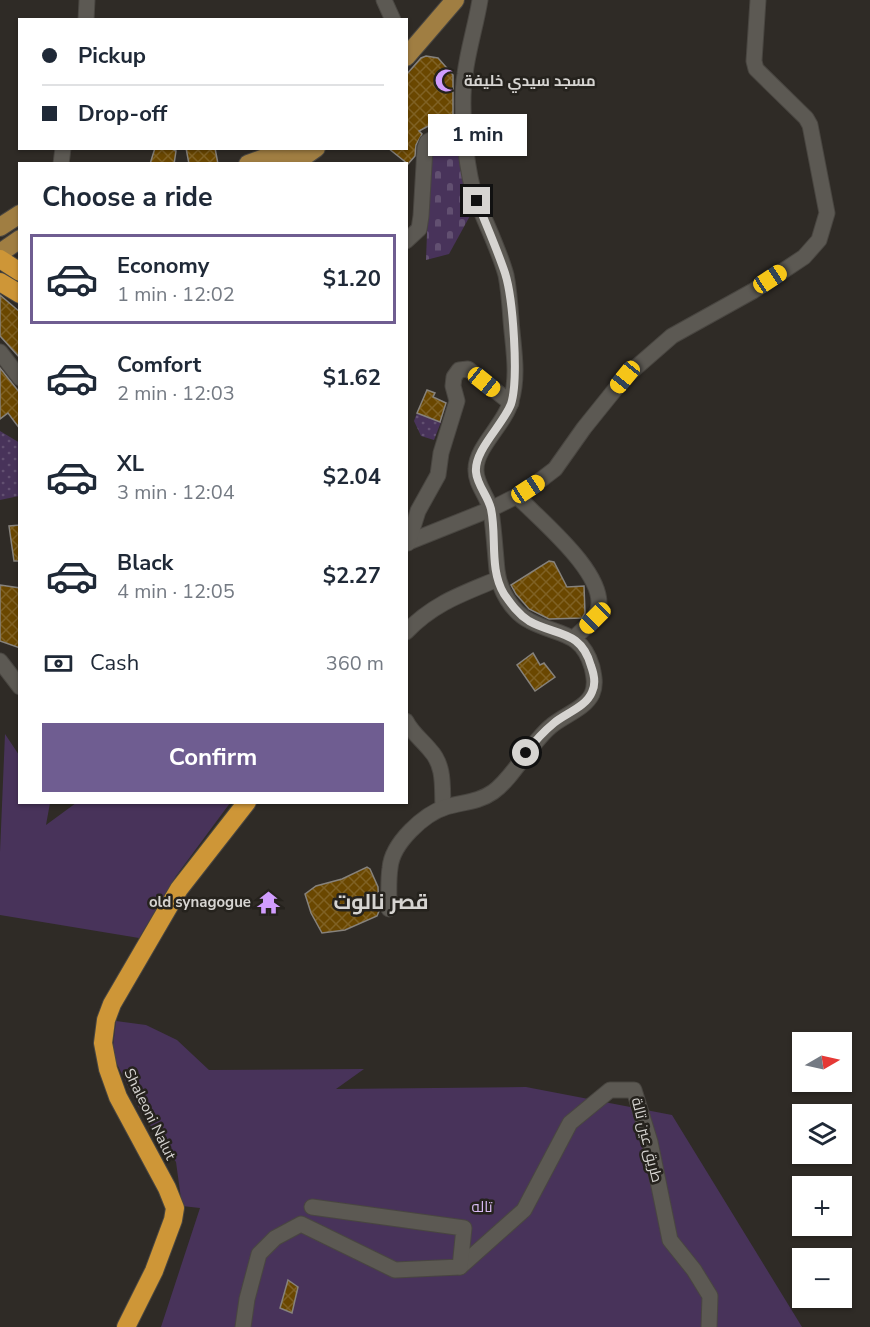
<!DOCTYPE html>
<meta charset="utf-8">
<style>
:root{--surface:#fff;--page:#f2f2f3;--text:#1f2937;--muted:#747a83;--line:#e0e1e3;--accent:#6f5d91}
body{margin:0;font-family:"Nunito Sans",Cairo,sans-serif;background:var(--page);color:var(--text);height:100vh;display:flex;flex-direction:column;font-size:22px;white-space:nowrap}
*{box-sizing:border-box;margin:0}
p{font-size:20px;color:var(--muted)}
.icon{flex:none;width:33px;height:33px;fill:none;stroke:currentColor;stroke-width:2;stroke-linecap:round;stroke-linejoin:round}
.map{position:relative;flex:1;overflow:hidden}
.drawer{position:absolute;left:18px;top:162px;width:390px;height:642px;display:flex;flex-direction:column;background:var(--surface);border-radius:0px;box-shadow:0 2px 4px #0004}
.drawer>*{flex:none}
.banner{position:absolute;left:18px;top:18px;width:390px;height:132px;border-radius:0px;box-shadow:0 2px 4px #0004;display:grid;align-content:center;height:132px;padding:0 24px;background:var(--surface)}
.needle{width:39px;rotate:81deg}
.tools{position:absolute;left:792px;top:1032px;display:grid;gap:12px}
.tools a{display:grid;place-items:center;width:60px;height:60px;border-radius:0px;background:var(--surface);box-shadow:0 2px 4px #0004;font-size:30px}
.end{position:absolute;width:27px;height:27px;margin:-14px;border:8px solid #d6d4d1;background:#111;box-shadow:0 0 0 3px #111}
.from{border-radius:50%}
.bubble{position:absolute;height:42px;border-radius:0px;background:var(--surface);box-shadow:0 2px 4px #0004;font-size:20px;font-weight:700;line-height:42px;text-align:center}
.car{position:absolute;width:18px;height:36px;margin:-18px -9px;border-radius:8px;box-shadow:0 0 4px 2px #0007;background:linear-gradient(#f5c518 24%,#345 0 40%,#f5c518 0 76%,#345 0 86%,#f5c518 0)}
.banner b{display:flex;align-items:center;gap:21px;height:57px;font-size:22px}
.banner b+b{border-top:2px solid var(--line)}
.banner i{width:15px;height:15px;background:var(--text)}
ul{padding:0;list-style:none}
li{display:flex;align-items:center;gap:18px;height:90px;margin:0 12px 9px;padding:0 12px;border:3px solid transparent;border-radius:0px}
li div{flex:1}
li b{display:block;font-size:22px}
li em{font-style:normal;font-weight:700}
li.selected{border-color:var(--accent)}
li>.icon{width:54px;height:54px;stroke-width:1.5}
h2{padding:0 24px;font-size:27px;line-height:72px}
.pay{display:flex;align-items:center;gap:15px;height:66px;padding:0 24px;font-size:22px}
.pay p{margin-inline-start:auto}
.action{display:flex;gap:12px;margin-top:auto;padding:12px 24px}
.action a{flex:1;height:69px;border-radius:0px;background:var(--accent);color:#fff;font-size:24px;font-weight:700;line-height:69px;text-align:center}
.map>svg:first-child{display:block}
.grass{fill:url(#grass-dots)}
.cemetery{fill:url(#cemetery-stones)}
.park{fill:#48335a}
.building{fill:url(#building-cross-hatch);stroke:#86827c;stroke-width:1.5}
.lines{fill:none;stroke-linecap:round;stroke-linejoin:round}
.minor-casing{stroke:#494641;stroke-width:17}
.major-casing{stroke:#494641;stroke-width:20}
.highway-casing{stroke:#494641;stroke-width:20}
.minor{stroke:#5c5953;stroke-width:15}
.major{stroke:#a07e42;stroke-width:18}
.highway{stroke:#ce9637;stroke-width:18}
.route{stroke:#d6d4d1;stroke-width:8}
.labels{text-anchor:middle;stroke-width:5;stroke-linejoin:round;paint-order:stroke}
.poi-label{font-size:15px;font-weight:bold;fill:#d6d4d1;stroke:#25221d;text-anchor:start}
.street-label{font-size:15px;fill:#d6d4d1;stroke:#25221d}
.park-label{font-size:15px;fill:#d9bbf5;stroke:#25221d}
.district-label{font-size:21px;font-weight:bold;fill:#d6d4d1;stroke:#25221d}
</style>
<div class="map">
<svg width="870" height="1327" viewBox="0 0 870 1327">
<defs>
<pattern id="grass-dots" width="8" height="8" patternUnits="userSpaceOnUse" patternTransform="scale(1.5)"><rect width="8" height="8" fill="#48335a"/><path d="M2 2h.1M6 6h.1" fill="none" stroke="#625071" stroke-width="1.8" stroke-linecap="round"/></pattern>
<pattern id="cemetery-stones" width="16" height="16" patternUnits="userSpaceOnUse" patternTransform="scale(1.5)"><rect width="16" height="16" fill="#48335a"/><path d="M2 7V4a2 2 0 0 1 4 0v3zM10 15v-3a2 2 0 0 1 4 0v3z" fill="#625071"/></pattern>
<pattern id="building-cross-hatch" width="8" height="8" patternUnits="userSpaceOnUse" patternTransform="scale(1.5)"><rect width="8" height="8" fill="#6a4700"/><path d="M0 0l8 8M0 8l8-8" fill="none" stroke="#7f6124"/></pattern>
</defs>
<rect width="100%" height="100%" fill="#2f2b26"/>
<g class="grass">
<polygon points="417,413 441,422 434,440 421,436 414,421"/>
<polygon points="0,431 20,443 19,496 0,500"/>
</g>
<polygon class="cemetery" points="460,126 471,214 449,254 426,260 430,153 434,141"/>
<g class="park">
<polygon points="5,734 19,755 20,802 50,803 46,825 76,803 230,803 176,876 139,938 0,915 0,852"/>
<polygon points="116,1021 146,1025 177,1040 209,1070 364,1069 336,1089 526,1087 672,1115 802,1327 161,1327 200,1208 182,1206 176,1162 141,1112 112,1054"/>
</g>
<g class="building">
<polygon points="426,56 438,58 453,75 453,114 448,120 434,123 419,131 422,134 416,145 415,156 408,164 388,148 406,148 406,75 421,58"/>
<polygon points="155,148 171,148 176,151 174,164 150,164"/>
<polygon points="186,148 215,148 218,164 189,164"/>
<polygon points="0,295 20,312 20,358 0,336"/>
<polygon points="0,368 20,393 20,429 8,413 0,419"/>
<polygon points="427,390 435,393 433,397 446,403 440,422 417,413"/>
<polygon points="20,525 20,561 14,561 9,526"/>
<polygon points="549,561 554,562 567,587 584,586 585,613 582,618 549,619 529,609 516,594 511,585"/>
<polygon points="0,585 20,588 20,648 0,641"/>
<polygon points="533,653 540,665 544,663 555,677 535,691 517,665"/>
<polygon points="367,867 370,869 378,887 379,911 377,916 345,930 322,933 311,913 305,894 316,886 342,879"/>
<polygon points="288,1280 298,1287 292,1313 280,1308"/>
</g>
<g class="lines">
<defs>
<g id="minor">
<polyline points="384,0 393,20"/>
<polyline points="86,20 87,0"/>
<polyline points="61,164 63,148"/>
<polyline points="406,241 419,229 421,216 425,148 427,142 465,122"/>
<polyline points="0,352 20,378"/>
<path d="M517,496c23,24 91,79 81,114 -4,12 -16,20 -24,28"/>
<polyline points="406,543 491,509 517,496 538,482 555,469 584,428 625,377 672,336 753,291 804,257 819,240 827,213 810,125 806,118 756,69 754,61 758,0"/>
<polyline points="408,543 418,511 438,475 441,453 457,401 453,386 454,377 459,370 468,369 511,403"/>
<path d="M406,632c28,-29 56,-38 92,-53"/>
<polyline points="0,661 20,687"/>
<path d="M406,721c6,12 16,19 24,29 15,16 12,37 13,58"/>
<path d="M389,909c0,-14 -1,-28 1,-41 2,-25 34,-54 56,-61 17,-5 33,-5 47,-15 20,-14 36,-47 57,-65 12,-11 35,-18 42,-33 4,-9 2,-18 0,-27 -11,-37 -34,-31 -62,-46 -18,-9 -31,-31 -33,-51 -2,-20 -3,-40 -6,-59 -3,-15 -16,-27 -15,-42 0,-22 29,-45 35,-68 8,-26 2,-54 0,-81 -1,-15 -2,-30 -5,-45 -8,-29 -23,-56 -33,-85 -8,-31 -13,-85 -8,-116 3,-25 11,-49 15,-74"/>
<polyline points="460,1267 524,1210 570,1123 610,1090 634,1090 650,1142 670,1240 694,1270 710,1296 709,1327"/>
<polyline points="243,1327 247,1299 259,1254 275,1238 301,1224 395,1270 460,1267 464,1228 312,1207"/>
</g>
<g id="major">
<polyline points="406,57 455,0"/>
<polyline points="248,164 293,148"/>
<polyline points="286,164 302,158 316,148"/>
<polyline points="0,227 20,214"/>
<polyline points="0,253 20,239"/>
</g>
<g id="highway">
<polyline points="0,259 20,272"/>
<polyline points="0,282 20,294"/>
<polyline points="126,1327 154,1271 173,1220 175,1208 167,1188 118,1097 108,1069 103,1043 106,1020 112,1004 179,889 247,802"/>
</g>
</defs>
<use href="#minor" class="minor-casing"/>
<use href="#major" class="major-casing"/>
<use href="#highway" class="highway-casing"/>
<use href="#minor" class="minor"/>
<use href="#major" class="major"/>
<use href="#highway" class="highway"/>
</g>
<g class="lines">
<path class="route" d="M477,201c9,24 20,48 28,72 8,25 14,106 6,131 -8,21 -37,46 -35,68 1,13 12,24 15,37 6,28 -2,60 13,85 7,10 14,20 25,27 26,15 52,8 62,45 3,8 5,18 1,26 -6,15 -26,21 -38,31 -11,9 -20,19 -28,30"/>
</g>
<defs>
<symbol id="mosque-bare" viewBox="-9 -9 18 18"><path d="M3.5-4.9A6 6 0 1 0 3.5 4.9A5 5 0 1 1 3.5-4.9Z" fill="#d19dfe" stroke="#25221d" stroke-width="2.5" paint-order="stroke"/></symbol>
<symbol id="temple-bare" viewBox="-9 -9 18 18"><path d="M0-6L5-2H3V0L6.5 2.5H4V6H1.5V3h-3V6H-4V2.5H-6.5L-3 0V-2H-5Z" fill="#d19dfe" stroke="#25221d" stroke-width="2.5" paint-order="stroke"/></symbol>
</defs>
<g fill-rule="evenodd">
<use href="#mosque-bare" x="430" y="64" width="33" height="33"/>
<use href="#temple-bare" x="252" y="886" width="33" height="33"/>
</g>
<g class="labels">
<g class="poi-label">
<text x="464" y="86">مسجد سيدي خليفة</text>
<text x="251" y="907" text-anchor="end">old synagogue</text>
</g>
<g class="street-label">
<text transform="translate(150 1114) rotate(64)" y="5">Shaleoni Nalut</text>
<text transform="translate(647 1140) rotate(76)" y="5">طريق عين تالة</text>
</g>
<g class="park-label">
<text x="482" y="1212">تاله</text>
</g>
<g class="district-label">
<text x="381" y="909">قصر نالوت</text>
</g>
</g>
</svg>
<div class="tools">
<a><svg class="needle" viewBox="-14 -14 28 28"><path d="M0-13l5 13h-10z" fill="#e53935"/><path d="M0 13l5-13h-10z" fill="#747a83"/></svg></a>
<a><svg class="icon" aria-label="layers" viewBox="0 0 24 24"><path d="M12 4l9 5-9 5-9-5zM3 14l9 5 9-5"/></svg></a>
<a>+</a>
<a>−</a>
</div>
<i class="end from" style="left:526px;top:753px"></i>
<i class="end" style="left:477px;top:201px"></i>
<div class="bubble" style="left:428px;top:114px;width:99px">1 min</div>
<i class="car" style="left:770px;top:279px;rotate:57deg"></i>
<i class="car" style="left:625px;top:377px;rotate:219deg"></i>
<i class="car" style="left:484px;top:382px;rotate:129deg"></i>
<i class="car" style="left:528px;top:489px;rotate:57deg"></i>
<i class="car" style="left:595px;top:618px;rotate:225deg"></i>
<div class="banner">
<b><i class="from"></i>Pickup</b>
<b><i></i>Drop-off</b>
</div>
<section class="drawer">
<h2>Choose a ride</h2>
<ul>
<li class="selected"><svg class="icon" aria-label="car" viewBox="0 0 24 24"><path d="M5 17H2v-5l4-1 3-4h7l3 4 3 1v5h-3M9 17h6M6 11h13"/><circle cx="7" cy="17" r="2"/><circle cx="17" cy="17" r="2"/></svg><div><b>Economy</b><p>1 min · 12:02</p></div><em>$1.20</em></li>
<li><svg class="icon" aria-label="car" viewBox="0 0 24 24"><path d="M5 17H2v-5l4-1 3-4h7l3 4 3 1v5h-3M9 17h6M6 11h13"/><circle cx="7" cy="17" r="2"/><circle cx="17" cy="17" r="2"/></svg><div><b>Comfort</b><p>2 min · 12:03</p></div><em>$1.62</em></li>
<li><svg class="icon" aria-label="car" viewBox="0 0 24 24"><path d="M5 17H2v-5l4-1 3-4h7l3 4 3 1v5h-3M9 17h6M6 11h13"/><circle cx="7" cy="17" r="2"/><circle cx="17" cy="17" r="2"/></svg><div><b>XL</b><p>3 min · 12:04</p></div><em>$2.04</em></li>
<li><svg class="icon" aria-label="car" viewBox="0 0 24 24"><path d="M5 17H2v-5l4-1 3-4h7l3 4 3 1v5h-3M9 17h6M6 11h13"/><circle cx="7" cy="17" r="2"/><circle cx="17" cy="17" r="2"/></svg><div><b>Black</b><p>4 min · 12:05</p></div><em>$2.27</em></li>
</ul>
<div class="pay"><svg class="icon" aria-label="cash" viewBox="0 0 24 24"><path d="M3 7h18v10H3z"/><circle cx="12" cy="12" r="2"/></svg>Cash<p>360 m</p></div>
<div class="action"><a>Confirm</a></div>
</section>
</div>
